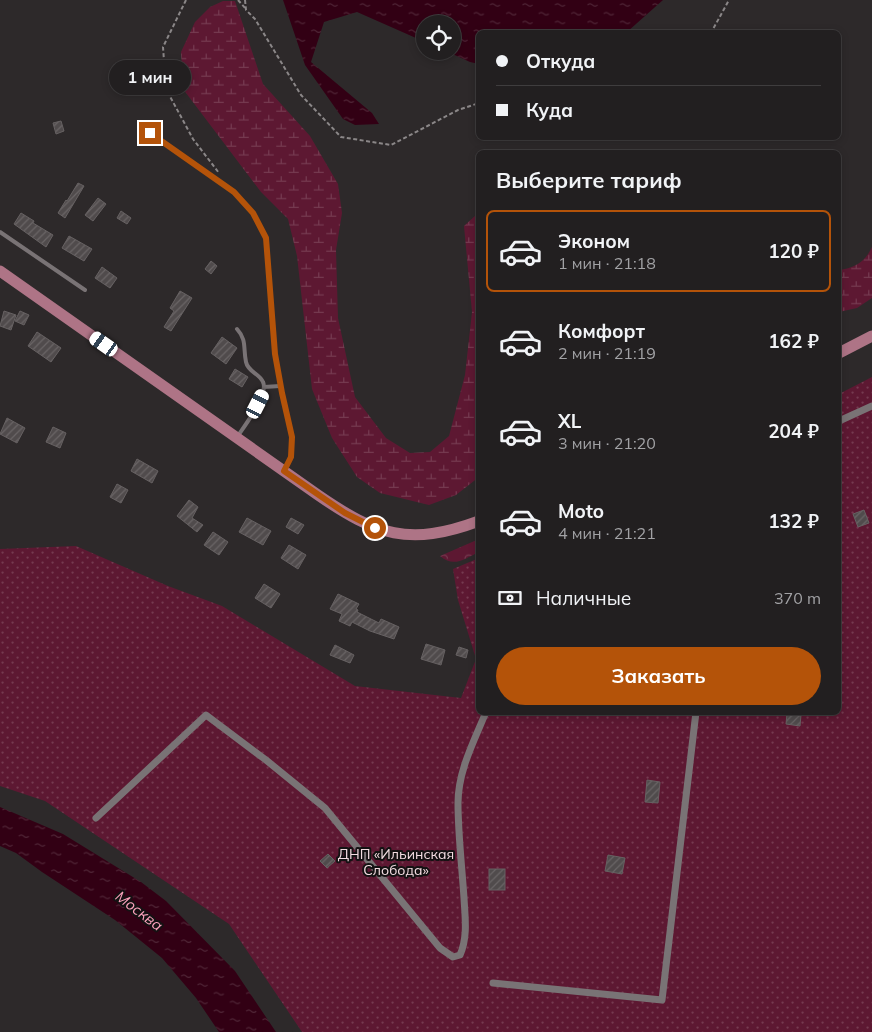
<!DOCTYPE html>
<html lang="ru">
<meta charset="utf-8">
<style>
:root{--surface:#221f20;--page:#2e2c2d;--text:#f1f3f6;--muted:#a2a2a5;--line:#3f3d3e;--accent:#b45309}
body{margin:0;font-family:Mulish,sans-serif;background:var(--page);color:var(--text);height:100vh;display:flex;flex-direction:column;font-size:19px;white-space:nowrap}
*{box-sizing:border-box;margin:0}
p{font-size:16px;color:var(--muted)}
.icon{flex:none;width:28px;height:28px;fill:none;stroke:currentColor;stroke-width:2;stroke-linecap:round;stroke-linejoin:round}
.map{position:relative;flex:1;overflow:hidden}
.sheet{position:absolute;left:476px;top:150px;width:365px;height:565px;display:flex;flex-direction:column;background:var(--surface);border-radius:8px;box-shadow:0 2px 8px #0003,0 0 0 1px var(--line)}
.sheet>*{flex:none}
.banner{position:absolute;left:476px;top:30px;width:365px;height:110px;border-radius:8px;box-shadow:0 2px 8px #0003,0 0 0 1px var(--line);display:grid;align-content:center;height:110px;padding:0 20px;background:var(--surface)}
.tools{position:absolute;left:416px;top:15px;display:grid;gap:10px}
.tools a{display:grid;place-items:center;width:45px;height:45px;border-radius:50%;background:var(--surface);box-shadow:0 2px 8px #0003,0 0 0 1px var(--line);font-size:25px}
.end{position:absolute;width:22px;height:22px;margin:-11px;border:6px solid #b45309;background:#fff;box-shadow:0 0 0 2px #fff}
.from{border-radius:50%}
.bubble{position:absolute;height:35px;border-radius:18px;background:var(--surface);box-shadow:0 2px 8px #0003,0 0 0 1px var(--line);font-size:16px;font-weight:700;line-height:35px;text-align:center}
.car{position:absolute;width:15px;height:30px;margin:-15px -8px;border-radius:6px;box-shadow:0 0 4px 1px #0007;background:linear-gradient(#fff 24%,#345 0 40%,#fff 0 76%,#345 0 86%,#fff 0)}
.banner b{display:flex;align-items:center;gap:18px;height:48px;font-size:19px}
.banner b+b{border-top:1px solid var(--line)}
.banner i{width:12px;height:12px;background:var(--text)}
ul{padding:0;list-style:none}
li{display:flex;align-items:center;gap:15px;height:82px;margin:0 10px 8px;padding:0 10px;border:2px solid transparent;border-radius:8px}
li div{flex:1}
li b{display:block;font-size:19px}
li em{font-style:normal;font-weight:700}
li.current{border-color:var(--accent)}
li>.icon{width:45px;height:45px;stroke-width:1.5}
h2{padding:0 20px;font-size:22px;line-height:60px}
.pay{display:flex;align-items:center;gap:12px;height:55px;padding:0 20px;font-size:19px}
.pay p{margin-inline-start:auto}
.action{display:flex;gap:10px;margin-top:auto;padding:10px 20px}
.action a{flex:1;height:58px;border-radius:30px;background:var(--accent);color:#fff;font-size:20px;font-weight:700;line-height:58px;text-align:center}
.map>svg:first-child{display:block}
.forest{fill:url(#forest-crowns)}
.wetland{fill:url(#wetland-marsh)}
.garden{fill:url(#garden-dots)}
.water{fill:url(#water-ripples)}
.building{fill:url(#building-hatch);stroke:#666162}
.lines{fill:none;stroke-linecap:round;stroke-linejoin:round}
.path{stroke:#8b8788;stroke-width:2;stroke-dasharray:4 2.5;stroke-linecap:butt}
.lane{stroke:#797375;stroke-width:4}
.street{stroke:#797375;stroke-width:7}
.primary{stroke:#ae7486;stroke-width:11}
.route{stroke:#b45309;stroke-width:6}
.labels{text-anchor:middle;stroke-width:4;stroke-linejoin:round;paint-order:stroke}
.park-label{font-size:14px;fill:#f3dce1;stroke:#141213}
.water-label{font-size:15px;font-style:italic;fill:#fba2bc;stroke:#141213}
</style>
<div class="map">
<svg width="872" height="1032" viewBox="0 0 872 1032">
<defs>
<pattern id="forest-crowns" width="20" height="18" patternUnits="userSpaceOnUse" patternTransform="scale(1.25)"><rect width="20" height="18" fill="#5d1832"/><path d="M2 6a3 3 0 1 1 6 0M12 15a3 3 0 1 1 6 0" fill="none" stroke="#753a50"/></pattern>
<pattern id="wetland-marsh" width="20" height="14" patternUnits="userSpaceOnUse" patternTransform="scale(1.25)"><rect width="20" height="14" fill="#5d1832"/><path d="M1 5h8M5 5V1M11 12h8M15 12V8" fill="none" stroke="#753a50"/></pattern>
<pattern id="garden-dots" width="8" height="8" patternUnits="userSpaceOnUse" patternTransform="scale(1.25)"><rect width="8" height="8" fill="#5d1832"/><path d="M2 2h.1M6 6h.1" fill="none" stroke="#753a50" stroke-width="1.8" stroke-linecap="round"/></pattern>
<pattern id="water-ripples" width="26" height="14" patternUnits="userSpaceOnUse" patternTransform="scale(1.25)"><rect width="26" height="14" fill="#320014"/><path d="M2 4q2-2 4 0t4 0M15 11q2-2 4 0t4 0" fill="none" stroke="#502637"/></pattern>
<pattern id="building-hatch" width="6" height="6" patternUnits="userSpaceOnUse" patternTransform="scale(1.25)"><rect width="6" height="6" fill="#504b4c"/><path d="M-1 1l2-2M0 6l6-6M5 7l2-2" fill="none" stroke="#6a6566"/></pattern>
</defs>
<rect width="100%" height="100%" fill="#2d292a"/>
<path class="forest" d="M479,539v13c-15,7 -25,16 -39,4z"/>
<g class="wetland">
<polygon points="223,1 235,1 263,84 310,136 338,184 342,213 336,250 338,318 355,397 386,438 410,453 430,452 449,436 465,375 472,312 464,226 476,215 479,225 479,477 456,495 429,505 380,493 357,477 332,438 312,389 297,256 288,219 261,192 183,89 181,52 195,22 210,7"/>
<path d="M872,247v51l-15,10 -18,4v-42c16,-2 26,-8 33,-23z"/>
</g>
<polygon class="garden" points="872,377 872,1032 302,1032 229,924 45,801 0,786 0,549 76,546 168,586 222,606 355,686 461,698 476,659 458,600 453,569 479,558 479,712 839,712 839,394"/>
<g class="water">
<polygon points="283,0 663,0 627,32 479,32 479,64 470,62 446,51 452,51 452,24 425,24 425,42 357,12 324,22 311,62 372,113 379,124 355,125 343,119 305,65"/>
<polygon points="0,807 63,834 141,882 166,901 235,971 276,1032 219,1032 196,998 162,958 115,920 42,872 16,853 0,846"/>
</g>
<g class="building">
<polygon points="61,121 64,131 56,134 53,123"/>
<polygon points="78,183 84,186 65,218 58,213 66,200 67,201"/>
<polygon points="98,198 106,204 93,221 85,215"/>
<polygon points="121,211 131,218 127,224 117,218"/>
<polygon points="21,213 34,221 33,223 53,235 46,247 14,224"/>
<polygon points="69,236 92,249 84,261 62,248"/>
<polygon points="211,261 217,266 211,274 205,269"/>
<polygon points="102,267 117,278 110,288 95,278"/>
<polygon points="180,291 192,298 171,331 164,327 174,311 170,308"/>
<polygon points="4,311 16,315 11,330 0,326"/>
<polygon points="20,311 29,315 24,325 15,321"/>
<polygon points="37,332 61,348 51,362 28,346"/>
<polygon points="222,337 237,348 226,364 211,353"/>
<polygon points="235,369 248,377 242,387 229,379"/>
<polygon points="7,418 25,428 17,443 0,434"/>
<polygon points="53,427 66,433 60,448 46,442"/>
<polygon points="137,459 158,471 152,483 131,471"/>
<polygon points="117,484 128,490 121,503 110,497"/>
<polygon points="189,500 198,507 192,518 203,525 197,532 177,516"/>
<polygon points="864,510 869,523 858,527 853,514"/>
<polygon points="247,518 271,531 263,545 239,532"/>
<polygon points="291,518 304,525 298,534 286,527"/>
<polygon points="213,532 228,542 219,555 204,545"/>
<polygon points="289,545 306,555 298,569 281,558"/>
<polygon points="264,584 280,594 271,608 255,598"/>
<polygon points="338,594 359,604 356,609 358,610 357,612 379,623 381,619 399,627 394,639 370,631 352,622 350,626 339,621 342,614 330,609"/>
<polygon points="426,644 445,650 441,665 421,659"/>
<polygon points="335,645 354,655 350,663 330,655"/>
<polygon points="459,647 468,650 466,658 456,655"/>
<polygon points="787,714 801,715 800,726 786,724"/>
<polygon points="647,780 660,782 658,803 645,802"/>
<polygon points="328,854 335,861 327,868 320,861"/>
<polygon points="608,855 625,858 622,874 605,871"/>
<rect x="489" y="869" width="16" height="21"/>
</g>
<g class="lines">
<g class="path">
<polyline points="186,0 163,47 166,89 193,139 219,173"/>
<polyline points="238,0 246,9"/>
<polyline points="245,0 246,10 255,19 301,95 341,137 391,145 458,110 479,103"/>
<polyline points="709,32 712,31 729,0"/>
</g>
<g class="lane">
<polyline points="150,133 234,192 253,213 266,238 275,354 282,393 292,437 291,457 285,469"/>
<polyline points="0,232 85,290"/>
<path d="M237,329c10,11 6,19 9,33 2,10 13,11 17,20 6,12 -19,45 -26,55"/>
<polyline points="264,387 280,386"/>
</g>
<g class="street">
<polyline points="839,421 872,406"/>
<path d="M96,818l110,-103 60,45 59,48 115,140 13,9 7,-2c8,-18 5,-38 4,-57 -2,-31 -6,-64 -6,-95 0,-32 16,-62 28,-91"/>
<polyline points="493,983 662,1000 696,712"/>
</g>
<g class="primary">
<path d="M0,271l318,224c58,40 91,52 161,26"/>
<polyline points="839,353 872,336"/>
</g>
</g>
<g class="lines">
<polyline class="route" points="150,133 234,192 253,213 266,238 275,354 282,393 292,437 291,457 284,471 345,513 375,528"/>
</g>
<g class="labels">
<g class="park-label">
<text x="396" y="859">ДНП «Ильинская<tspan x="396" dy="16">Слобода»</tspan></text>
</g>
<g class="water-label">
<text transform="translate(139 911) rotate(37)" y="5">Москва</text>
</g>
</g>
</svg>
<div class="tools">
<a><svg class="icon" aria-label="locate" viewBox="0 0 24 24"><circle cx="12" cy="12" r="6"/><path d="M12 2v4M12 18v4M2 12h4M18 12h4"/></svg></a>
</div>
<i class="end from" style="left:375px;top:528px"></i>
<i class="end" style="left:150px;top:133px"></i>
<div class="bubble" style="left:109px;top:60px;width:82px">1 мин</div>
<i class="car" style="left:104px;top:344px;rotate:305deg"></i>
<i class="car" style="left:258px;top:404px;rotate:27deg"></i>
<div class="banner">
<b><i class="from"></i>Откуда</b>
<b><i></i>Куда</b>
</div>
<section class="sheet">
<h2>Выберите тариф</h2>
<ul>
<li class="current"><svg class="icon" aria-label="car" viewBox="0 0 24 24"><path d="M5 17H2v-5l4-1 3-4h7l3 4 3 1v5h-3M9 17h6M6 11h13"/><circle cx="7" cy="17" r="2"/><circle cx="17" cy="17" r="2"/></svg><div><b>Эконом</b><p>1 мин · 21:18</p></div><em>120 ₽</em></li>
<li><svg class="icon" aria-label="car" viewBox="0 0 24 24"><path d="M5 17H2v-5l4-1 3-4h7l3 4 3 1v5h-3M9 17h6M6 11h13"/><circle cx="7" cy="17" r="2"/><circle cx="17" cy="17" r="2"/></svg><div><b>Комфорт</b><p>2 мин · 21:19</p></div><em>162 ₽</em></li>
<li><svg class="icon" aria-label="car" viewBox="0 0 24 24"><path d="M5 17H2v-5l4-1 3-4h7l3 4 3 1v5h-3M9 17h6M6 11h13"/><circle cx="7" cy="17" r="2"/><circle cx="17" cy="17" r="2"/></svg><div><b>XL</b><p>3 мин · 21:20</p></div><em>204 ₽</em></li>
<li><svg class="icon" aria-label="car" viewBox="0 0 24 24"><path d="M5 17H2v-5l4-1 3-4h7l3 4 3 1v5h-3M9 17h6M6 11h13"/><circle cx="7" cy="17" r="2"/><circle cx="17" cy="17" r="2"/></svg><div><b>Moto</b><p>4 мин · 21:21</p></div><em>132 ₽</em></li>
</ul>
<div class="pay"><svg class="icon" aria-label="cash" viewBox="0 0 24 24"><path d="M3 7h18v10H3z"/><circle cx="12" cy="12" r="2"/></svg>Наличные<p>370 m</p></div>
<div class="action"><a>Заказать</a></div>
</section>
</div>
